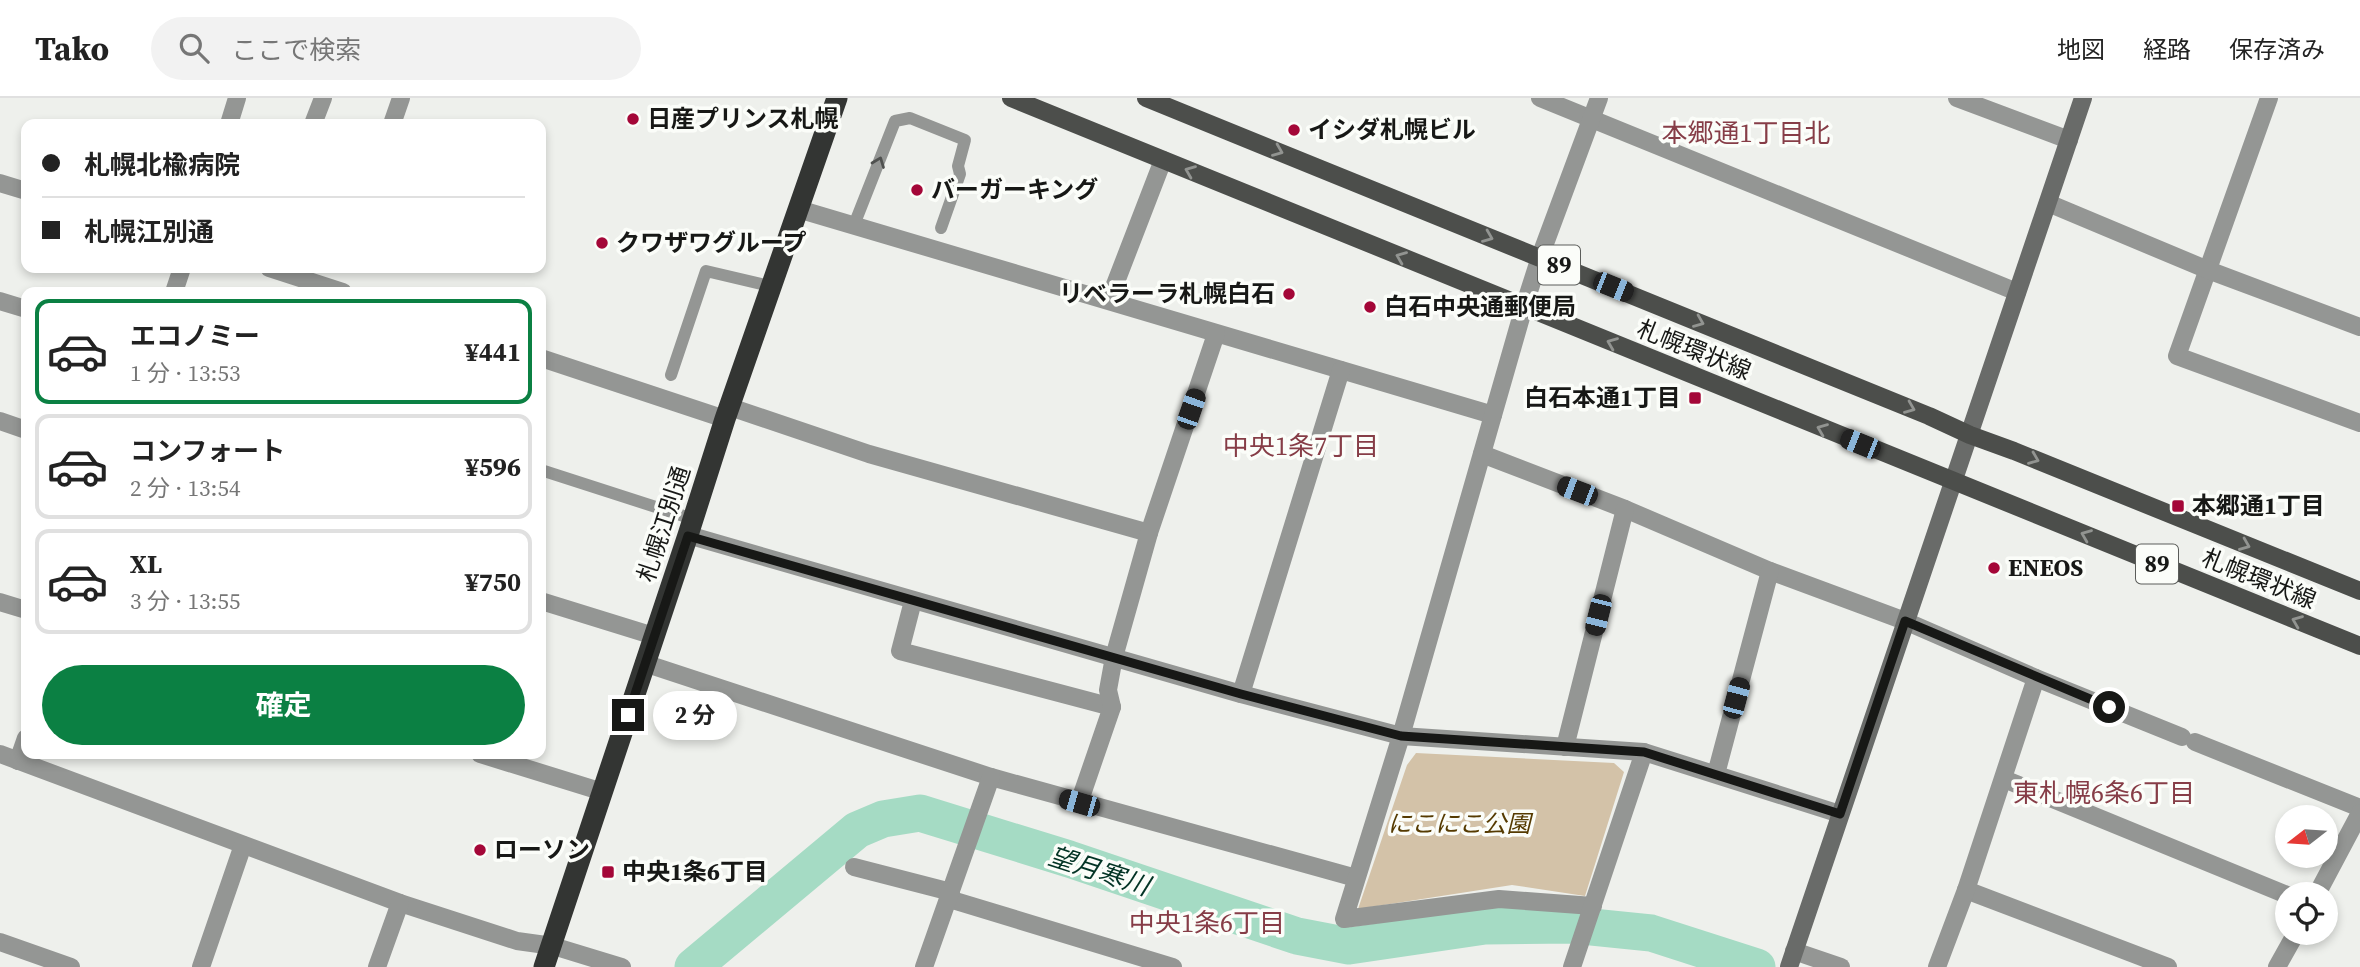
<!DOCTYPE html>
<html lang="ja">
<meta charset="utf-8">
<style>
:root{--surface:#fff;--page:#f2f2f2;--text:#222;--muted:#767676;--line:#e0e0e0;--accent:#0b8043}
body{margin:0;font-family:"Source Serif 4","Noto Sans JP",serif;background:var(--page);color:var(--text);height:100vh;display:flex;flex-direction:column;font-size:26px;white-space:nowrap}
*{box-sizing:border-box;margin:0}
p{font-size:23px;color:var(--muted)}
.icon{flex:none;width:38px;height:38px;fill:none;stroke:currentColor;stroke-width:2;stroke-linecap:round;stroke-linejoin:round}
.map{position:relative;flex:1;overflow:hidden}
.sheet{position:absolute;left:21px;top:189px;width:525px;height:472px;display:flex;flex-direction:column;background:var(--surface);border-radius:14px;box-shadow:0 4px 10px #0003}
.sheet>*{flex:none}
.top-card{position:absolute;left:21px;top:21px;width:525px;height:154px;border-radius:14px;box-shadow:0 4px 10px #0003;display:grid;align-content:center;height:154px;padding:0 21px;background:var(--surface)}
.needle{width:46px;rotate:253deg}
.controls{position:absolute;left:2275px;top:707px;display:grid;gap:14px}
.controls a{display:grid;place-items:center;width:63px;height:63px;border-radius:50%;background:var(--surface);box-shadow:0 4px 10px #0003;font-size:35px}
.end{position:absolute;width:32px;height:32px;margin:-16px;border:9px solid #171816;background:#fff;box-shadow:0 0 0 4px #fff}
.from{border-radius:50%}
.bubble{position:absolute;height:49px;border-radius:24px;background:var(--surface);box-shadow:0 4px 10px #0003;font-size:23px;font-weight:700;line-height:49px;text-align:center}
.car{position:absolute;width:21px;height:42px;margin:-21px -10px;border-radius:9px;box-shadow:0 0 5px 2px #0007;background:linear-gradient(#222 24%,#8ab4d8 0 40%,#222 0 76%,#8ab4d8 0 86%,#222 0)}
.top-card b{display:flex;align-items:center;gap:24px;height:66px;font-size:26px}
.top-card b+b{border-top:2px solid var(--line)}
.top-card i{width:18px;height:18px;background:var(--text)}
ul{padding:12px 0 0;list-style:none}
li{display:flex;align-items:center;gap:21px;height:105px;margin:0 14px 10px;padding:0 7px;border:4px solid var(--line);border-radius:14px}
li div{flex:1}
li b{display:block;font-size:26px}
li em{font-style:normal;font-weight:700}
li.selected{border-color:var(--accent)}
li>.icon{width:63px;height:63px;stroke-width:1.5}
.primary-button{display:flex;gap:14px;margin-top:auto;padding:14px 21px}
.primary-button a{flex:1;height:80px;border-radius:42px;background:var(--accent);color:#fff;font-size:28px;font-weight:700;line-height:80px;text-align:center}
header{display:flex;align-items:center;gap:42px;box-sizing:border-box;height:98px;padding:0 35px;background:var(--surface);border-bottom:2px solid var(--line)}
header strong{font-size:33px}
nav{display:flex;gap:38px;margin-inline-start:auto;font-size:24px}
.search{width:490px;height:63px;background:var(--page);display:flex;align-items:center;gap:18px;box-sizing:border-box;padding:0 24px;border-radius:38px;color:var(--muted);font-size:26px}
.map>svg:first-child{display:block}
.green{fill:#d3c2a8}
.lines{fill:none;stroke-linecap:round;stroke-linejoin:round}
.river{stroke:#a5dbc4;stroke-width:37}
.lane{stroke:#949694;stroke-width:12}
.street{stroke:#949694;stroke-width:18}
.secondary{stroke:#696b69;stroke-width:18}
.primary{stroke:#4c4e4b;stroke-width:18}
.highway{stroke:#333533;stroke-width:21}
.oneway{stroke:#929491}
.oneway2{stroke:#4f514f}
.route{stroke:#171816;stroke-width:9}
.poi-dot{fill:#a40738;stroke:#fbfdf9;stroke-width:2.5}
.labels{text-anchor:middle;stroke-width:7;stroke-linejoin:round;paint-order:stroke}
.shield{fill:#fbfdf9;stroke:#5b5d5a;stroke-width:2}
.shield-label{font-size:23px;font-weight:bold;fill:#171816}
.poi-label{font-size:24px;font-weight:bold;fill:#171816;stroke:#fbfdf9;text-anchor:start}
.street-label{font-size:24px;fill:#171816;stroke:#fbfdf9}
.park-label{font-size:24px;font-style:italic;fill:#553a01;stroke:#fbfdf9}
.neighbourhood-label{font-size:26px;fill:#863d47;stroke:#fbfdf9}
.water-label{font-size:26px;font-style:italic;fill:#033425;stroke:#fbfdf9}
</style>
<header>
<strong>Tako</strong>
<div class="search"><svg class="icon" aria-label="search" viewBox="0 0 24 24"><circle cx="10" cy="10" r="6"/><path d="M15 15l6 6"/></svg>ここで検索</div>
<nav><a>地図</a><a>経路</a><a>保存済み</a></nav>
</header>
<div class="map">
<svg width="2360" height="869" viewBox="0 0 2360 869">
<rect width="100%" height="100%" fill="#eef0ec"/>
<polygon class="green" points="1416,655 1614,665 1624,674 1585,798 1512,787 1358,811 1407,667"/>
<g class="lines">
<polyline class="river" points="693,869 857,732 883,721 920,715 1069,761 1297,838 1349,848 1485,828 1572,827 1651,835 1757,869"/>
<g class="lane">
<polyline points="854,127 895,23 910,20 965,42 958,68 960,76 941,130"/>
<polyline points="671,277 706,173 770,188"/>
<polyline points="541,372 693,421"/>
</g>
<g class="street">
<polyline points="1540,0 2017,194"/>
<polyline points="1957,0 2069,42"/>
<polyline points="2269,0 2177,258 2360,325"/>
<polyline points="229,26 237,0"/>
<polyline points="313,26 323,0"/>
<polyline points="392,26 401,0"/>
<polyline points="0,85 26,93"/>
<polyline points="2048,105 2208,172 2360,229"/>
<polyline points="798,111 1493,317"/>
<polyline points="269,170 343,194"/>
<polyline points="174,194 182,170"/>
<polyline points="1109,202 1163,62"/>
<polyline points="0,203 26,211"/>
<polyline points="541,260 725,321"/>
<polyline points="730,309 869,356 1149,435"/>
<polyline points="0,323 26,332"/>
<polyline points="1482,356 1625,411 1770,473 1905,523 2036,580 2182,639"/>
<polyline points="688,437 1241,596 1401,638 1644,654 1840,716"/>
<polyline points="541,503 654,538"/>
<polyline points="913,503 900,553 1112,609"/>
<polyline points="0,504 26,512"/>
<polyline points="644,565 991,679 1356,780"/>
<polyline points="1241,596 1341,272"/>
<polyline points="2195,644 2360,710"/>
<polyline points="1565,649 1625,411"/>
<polyline points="0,656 400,805 517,843 553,848 622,869"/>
<polyline points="480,656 603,694"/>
<polyline points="18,663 26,640"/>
<polyline points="1716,676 1770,473"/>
<polyline points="2004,681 2287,797"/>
<polyline points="1079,705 1112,609 1108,592 1114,559 1149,435 1216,236"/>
<polyline points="854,769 951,794"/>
<polyline points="1966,792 2168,869"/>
<polyline points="2317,796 2360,715"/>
<polyline points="949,801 1173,869"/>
<polyline points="1593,808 1499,801 1344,821 1401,638 1524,209 1540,159 1599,0"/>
<polyline points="0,844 71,869"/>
<polyline points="1794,853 1841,869"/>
<polyline points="201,869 243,747"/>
<polyline points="377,869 400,805"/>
<polyline points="924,869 991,679"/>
<polyline points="1572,869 1644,654"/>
<polyline points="1937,869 1966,792 2036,580"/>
<polyline points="2277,869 2296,835"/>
</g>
<polyline class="secondary" points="1789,869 2083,0"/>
<g class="primary">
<polyline points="1011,0 2360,548"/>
<polyline points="1146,0 1929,318 1970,337 2014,353 2360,493"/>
</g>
<polyline class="highway" points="544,869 688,437 725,321 837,0"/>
</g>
<defs><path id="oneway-chevron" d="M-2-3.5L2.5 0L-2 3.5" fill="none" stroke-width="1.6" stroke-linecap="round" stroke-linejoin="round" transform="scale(1.75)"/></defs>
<g class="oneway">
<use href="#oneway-chevron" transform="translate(1278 53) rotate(22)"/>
<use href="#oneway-chevron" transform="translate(1190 73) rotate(-158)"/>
<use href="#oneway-chevron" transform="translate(1488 139) rotate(22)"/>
<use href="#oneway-chevron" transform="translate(1401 159) rotate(-158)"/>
<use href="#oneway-chevron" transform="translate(1699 224) rotate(22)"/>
<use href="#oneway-chevron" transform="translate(1612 245) rotate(-158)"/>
<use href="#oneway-chevron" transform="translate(1910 310) rotate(22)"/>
<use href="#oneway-chevron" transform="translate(1822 331) rotate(-158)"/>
<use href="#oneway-chevron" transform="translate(2034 361) rotate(22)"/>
<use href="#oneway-chevron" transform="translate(2086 437) rotate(-158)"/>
<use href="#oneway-chevron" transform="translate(2245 447) rotate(22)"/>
<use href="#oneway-chevron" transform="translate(2297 523) rotate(-158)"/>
</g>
<use class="oneway2" href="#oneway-chevron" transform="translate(879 64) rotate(-69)"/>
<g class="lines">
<polyline class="route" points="628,617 688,438 1241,596 1401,638 1644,654 1840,716 1905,523 2109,609"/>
</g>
<g class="poi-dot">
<circle cx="633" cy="21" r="7"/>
<circle cx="1294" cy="32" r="7"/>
<circle cx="917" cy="92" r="7"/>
<circle cx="602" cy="145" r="7"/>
<circle cx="1289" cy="196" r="7"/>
<circle cx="1370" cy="209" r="7"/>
<rect x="1688" y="293" width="14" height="14" rx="3.5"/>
<rect x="2171" y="401" width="14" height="14" rx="3.5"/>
<circle cx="1994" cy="470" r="7"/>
<circle cx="480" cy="752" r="7"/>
<rect x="601" y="767" width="14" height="14" rx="3.5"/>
</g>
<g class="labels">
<g class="shield">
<rect x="1538" y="147.5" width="42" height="39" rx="5"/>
<rect x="2136" y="446.5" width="42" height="39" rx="5"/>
</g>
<g class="shield-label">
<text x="1559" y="175">89</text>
<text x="2157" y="474">89</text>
</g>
<g class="poi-label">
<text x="647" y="29">日産プリンス札幌</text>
<text x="1308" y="40">イシダ札幌ビル</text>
<text x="931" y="100">バーガーキング</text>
<text x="616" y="153">クワザワグループ</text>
<text x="1275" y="204" text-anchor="end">リベラーラ札幌白石</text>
<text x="1384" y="217">白石中央通郵便局</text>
<text x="1681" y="308" text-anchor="end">白石本通1丁目</text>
<text x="2192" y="416">本郷通1丁目</text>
<text x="2008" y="478">ENEOS</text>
<text x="494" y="760">ローソン</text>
<text x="622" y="782">中央1条6丁目</text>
</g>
<g class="street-label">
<text transform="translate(1694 252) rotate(22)" y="8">札幌環状線</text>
<text transform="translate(664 426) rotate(-72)" y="8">札幌江別通</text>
<text transform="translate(2259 481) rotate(22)" y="8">札幌環状線</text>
</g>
<g class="park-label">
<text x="1459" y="734">にこにこ公園</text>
</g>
<g class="neighbourhood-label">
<text x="1746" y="44">本郷通1丁目北</text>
<text x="1301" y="357">中央1条7丁目</text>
<text x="2104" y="704">東札幌6条6丁目</text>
<text x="1207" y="834">中央1条6丁目</text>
</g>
<g class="water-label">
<text transform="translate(1099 773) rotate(18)" y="9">望月寒川</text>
</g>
</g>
</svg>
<div class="controls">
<a><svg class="needle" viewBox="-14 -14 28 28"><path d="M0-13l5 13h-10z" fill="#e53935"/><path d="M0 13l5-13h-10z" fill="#767676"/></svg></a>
<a><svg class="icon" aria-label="locate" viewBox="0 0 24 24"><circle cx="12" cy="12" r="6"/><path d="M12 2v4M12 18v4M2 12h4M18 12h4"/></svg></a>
</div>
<i class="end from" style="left:2109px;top:609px"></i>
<i class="end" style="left:628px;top:617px"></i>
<div class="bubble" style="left:653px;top:593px;width:84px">2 分</div>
<i class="car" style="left:1613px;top:189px;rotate:112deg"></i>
<i class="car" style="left:1191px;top:311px;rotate:19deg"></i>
<i class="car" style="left:1860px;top:346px;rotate:292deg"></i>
<i class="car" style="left:1577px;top:393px;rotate:291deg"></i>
<i class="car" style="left:1598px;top:517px;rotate:194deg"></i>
<i class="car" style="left:1736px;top:600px;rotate:15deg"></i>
<i class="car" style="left:1079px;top:705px;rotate:286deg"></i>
<div class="top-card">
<b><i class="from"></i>札幌北楡病院</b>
<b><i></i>札幌江別通</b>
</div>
<section class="sheet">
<ul>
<li class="selected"><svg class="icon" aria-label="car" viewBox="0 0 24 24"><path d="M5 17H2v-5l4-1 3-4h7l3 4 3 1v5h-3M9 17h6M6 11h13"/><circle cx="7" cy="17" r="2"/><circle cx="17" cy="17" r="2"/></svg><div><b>エコノミー</b><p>1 分 · 13:53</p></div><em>¥441</em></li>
<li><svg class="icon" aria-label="car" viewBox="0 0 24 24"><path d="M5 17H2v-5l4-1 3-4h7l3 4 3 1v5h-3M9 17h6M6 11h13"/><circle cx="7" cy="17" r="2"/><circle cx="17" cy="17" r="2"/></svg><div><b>コンフォート</b><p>2 分 · 13:54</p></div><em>¥596</em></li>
<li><svg class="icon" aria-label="car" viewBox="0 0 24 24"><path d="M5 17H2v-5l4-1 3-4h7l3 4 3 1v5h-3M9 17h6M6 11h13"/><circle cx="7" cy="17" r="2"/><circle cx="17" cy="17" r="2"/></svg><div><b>XL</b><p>3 分 · 13:55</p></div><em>¥750</em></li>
</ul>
<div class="primary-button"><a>確定</a></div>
</section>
</div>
